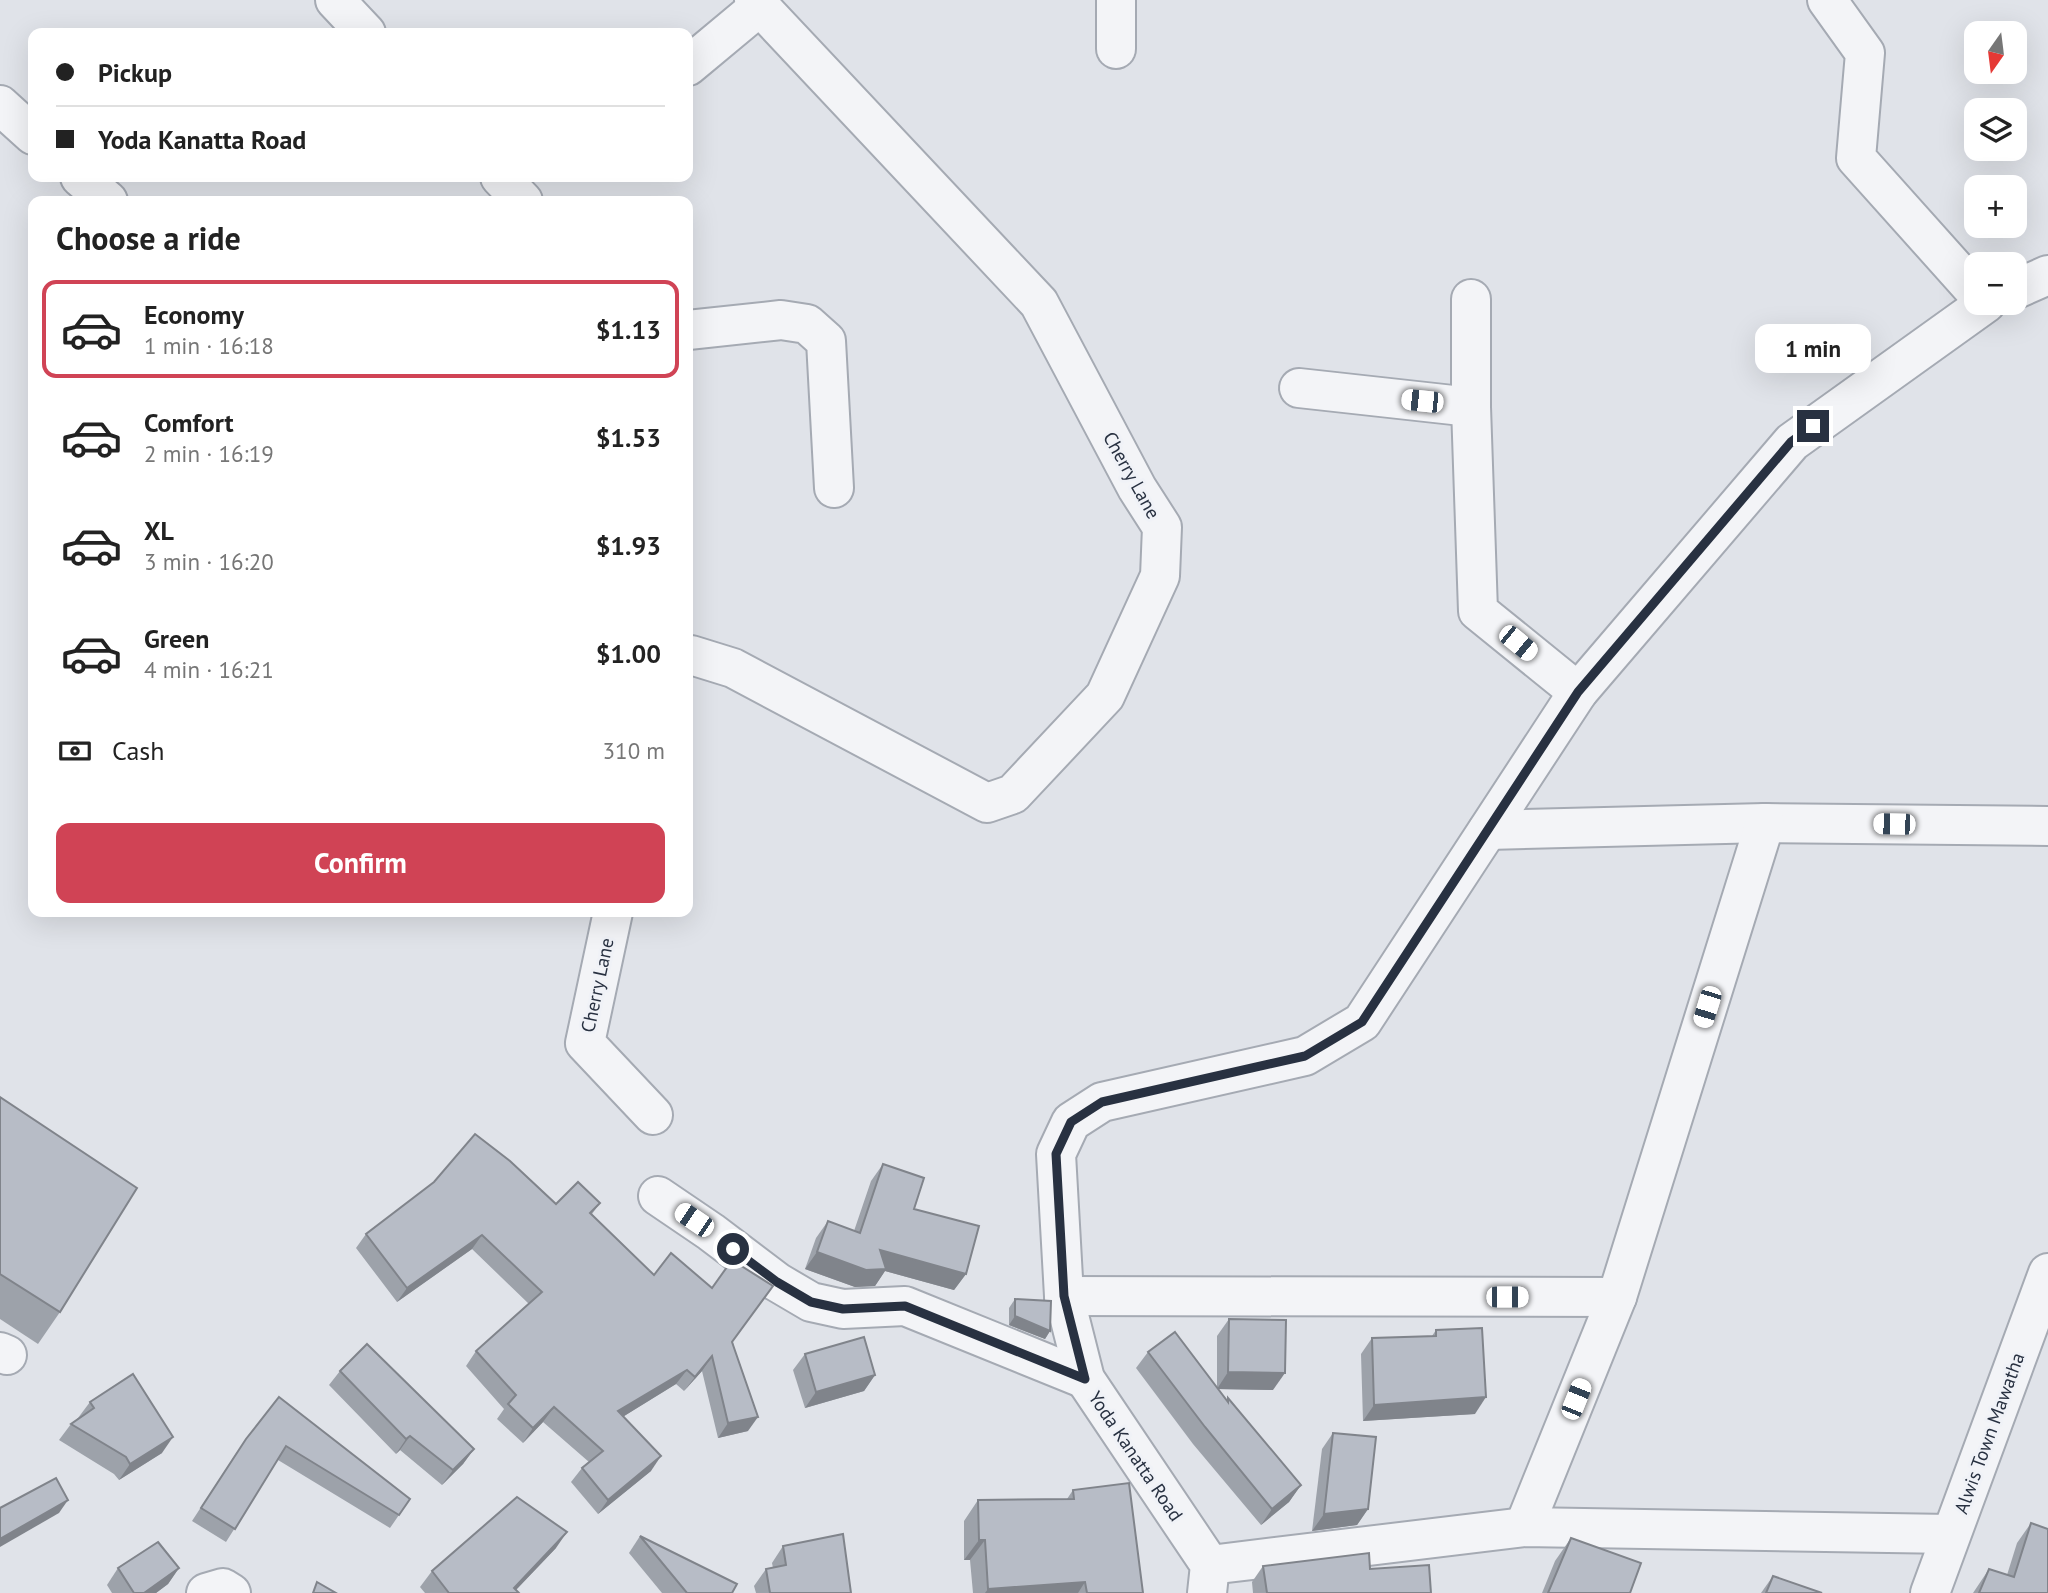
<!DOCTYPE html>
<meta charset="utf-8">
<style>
:root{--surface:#fff;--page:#f2f2f2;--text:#222;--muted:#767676;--line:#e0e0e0;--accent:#d04355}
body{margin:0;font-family:"PT Sans",sans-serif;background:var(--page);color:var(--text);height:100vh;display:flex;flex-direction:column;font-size:26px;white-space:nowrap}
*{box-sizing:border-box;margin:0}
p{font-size:23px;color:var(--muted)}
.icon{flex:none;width:38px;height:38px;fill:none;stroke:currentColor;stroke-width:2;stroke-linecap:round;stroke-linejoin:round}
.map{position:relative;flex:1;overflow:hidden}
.side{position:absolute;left:28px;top:196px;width:665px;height:721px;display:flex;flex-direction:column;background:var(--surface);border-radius:14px;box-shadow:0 7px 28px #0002}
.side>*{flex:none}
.guide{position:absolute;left:28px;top:28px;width:665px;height:154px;border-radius:14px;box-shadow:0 7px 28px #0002;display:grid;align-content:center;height:154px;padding:0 28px;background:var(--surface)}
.needle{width:46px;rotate:194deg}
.fabs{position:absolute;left:1964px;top:21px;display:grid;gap:14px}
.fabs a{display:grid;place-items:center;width:63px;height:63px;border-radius:14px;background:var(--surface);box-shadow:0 7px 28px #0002;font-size:35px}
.end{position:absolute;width:32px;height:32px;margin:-16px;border:9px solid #283141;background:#fff;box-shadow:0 0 0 4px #fff}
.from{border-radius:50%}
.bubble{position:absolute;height:49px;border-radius:14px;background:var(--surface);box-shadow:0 7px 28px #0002;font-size:23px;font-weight:600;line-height:49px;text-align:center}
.car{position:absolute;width:21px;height:42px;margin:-21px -10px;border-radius:9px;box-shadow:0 0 5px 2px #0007;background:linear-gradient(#fff 24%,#345 0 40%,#fff 0 76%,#345 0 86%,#fff 0)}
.guide b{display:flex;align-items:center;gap:24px;height:66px;font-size:26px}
.guide b+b{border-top:2px solid var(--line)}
.guide i{width:18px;height:18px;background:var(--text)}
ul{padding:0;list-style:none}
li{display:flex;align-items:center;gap:21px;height:98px;margin:0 14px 10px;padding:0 14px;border:4px solid transparent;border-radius:14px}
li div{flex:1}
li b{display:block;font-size:26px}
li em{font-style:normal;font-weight:600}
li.current{border-color:var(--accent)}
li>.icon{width:63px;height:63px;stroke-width:1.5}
h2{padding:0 28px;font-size:32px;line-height:84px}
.pay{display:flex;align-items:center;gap:18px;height:77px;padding:0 28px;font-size:26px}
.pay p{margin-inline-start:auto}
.cta{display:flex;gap:14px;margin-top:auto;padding:14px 28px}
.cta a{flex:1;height:80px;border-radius:14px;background:var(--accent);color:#fff;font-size:28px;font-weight:600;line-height:80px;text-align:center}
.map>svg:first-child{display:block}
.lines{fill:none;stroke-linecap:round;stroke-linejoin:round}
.minor-casing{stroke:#a5aab3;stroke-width:42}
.minor{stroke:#f3f4f7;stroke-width:38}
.wall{fill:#9da2aa}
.shaded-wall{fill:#80848b}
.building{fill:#b7bcc6;stroke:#80848b;stroke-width:2}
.route{stroke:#283141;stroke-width:9}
.labels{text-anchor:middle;stroke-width:6;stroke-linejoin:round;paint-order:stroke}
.street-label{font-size:19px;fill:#283141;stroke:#f0f2f7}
</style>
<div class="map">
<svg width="2048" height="1593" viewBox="0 0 2048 1593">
<rect width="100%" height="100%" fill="#e0e3e9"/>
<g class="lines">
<defs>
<g id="minor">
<polyline points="335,0 366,33"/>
<polyline points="1116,0 1116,49"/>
<polyline points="1827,0 1865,53 1856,158 1976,292"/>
<polyline points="688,66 760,6"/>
<polyline points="0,105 33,135"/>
<polyline points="80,177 108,201"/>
<polyline points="500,177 523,201"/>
<polyline points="2014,290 2048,275"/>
<polyline points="1471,299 1471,407 1478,611 1578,692"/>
<polyline points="688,330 781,320 807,324 826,341 834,488"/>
<polyline points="1299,388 1471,407"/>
<polyline points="688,657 691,655 733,668 987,803 1013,794 1105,696 1160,576 1162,527 1137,488 1039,303 754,0"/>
<polyline points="1488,830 1765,823 2048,826"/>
<polyline points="613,912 585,1043 653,1115"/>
<polyline points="658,1196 711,1232 777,1282 811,1302 843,1309 905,1306 1085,1379"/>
<polyline points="1064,1296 1617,1297"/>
<polyline points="0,1352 7,1355"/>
<polyline points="1524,1527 1617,1297 1765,823"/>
<polyline points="1210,1565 1524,1527 1951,1534"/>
<polyline points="206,1593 223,1588 231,1593"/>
<polyline points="1207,1593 1210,1565 1085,1379 1064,1296 1056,1154 1071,1122 1102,1102 1305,1056 1362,1022 1578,692 1792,442 1986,303"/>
<polyline points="1930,1593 2048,1273"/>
</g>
</defs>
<use href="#minor" class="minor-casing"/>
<use href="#minor" class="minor"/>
</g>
<g class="wall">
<polygon points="0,1097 60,1312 38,1344 0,1319"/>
<polygon points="883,1164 914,1209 966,1274 954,1290 885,1271 875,1286 855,1287 805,1269 816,1238 828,1221 854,1231 871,1181"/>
<polygon points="600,1203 592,1214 654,1275 733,1342 748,1431 718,1438 702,1371 684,1391 676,1384 624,1416 651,1471 598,1514 571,1482 582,1468 589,1462 543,1422 523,1443 497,1419 504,1409 466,1366 476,1351 529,1304 472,1249 397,1302 356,1248 366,1234 556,1204"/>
<polygon points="1015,1299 1050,1331 1045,1339 1009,1325 1009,1308"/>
<polygon points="1229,1319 1273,1390 1218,1389 1227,1400 1228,1398 1301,1485 1289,1502 1261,1525 1193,1444 1136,1368 1148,1352 1217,1387 1217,1336"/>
<polygon points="1436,1330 1475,1414 1363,1421 1361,1354 1372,1338 1432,1336"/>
<polygon points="805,1354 875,1375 864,1391 805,1408 793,1370"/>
<polygon points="340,1371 474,1449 463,1464 442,1485 400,1450 396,1454 329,1385"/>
<polygon points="279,1397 410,1499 390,1528 278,1460 226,1542 192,1521 237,1452"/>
<polygon points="90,1402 162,1453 119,1480 114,1474 59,1440 71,1424 78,1418"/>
<polygon points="1333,1433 1368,1509 1357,1525 1312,1531 1322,1449"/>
<polygon points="1073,1490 1143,1593 973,1593 970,1560 964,1560 964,1521 978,1500 1067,1499"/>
<polygon points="2031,1523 2048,1593 1973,1593 1989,1569 2007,1575 2017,1543"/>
<polygon points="640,1536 732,1593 662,1593 629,1553"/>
<polygon points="1571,1538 1630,1593 1542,1593 1555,1561"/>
<polygon points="783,1546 851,1593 756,1593 754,1586 766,1569 773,1568 772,1563"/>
<polygon points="556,1548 516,1590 519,1593 425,1593 420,1587 432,1571"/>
<polygon points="1263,1566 1370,1569 1431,1593 1253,1593 1252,1582"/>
<polygon points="118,1568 179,1568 168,1584 156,1593 112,1593 107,1585"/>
<polygon points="1773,1576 1822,1593 1761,1593"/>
</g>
<g class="shaded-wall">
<polygon points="482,1235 472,1249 397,1302 407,1288"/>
<polygon points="880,1250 966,1274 954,1290 885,1271 875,1286 855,1287 805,1269 817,1252"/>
<polygon points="1015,1316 1050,1331 1045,1339 1009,1325"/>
<polygon points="712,1356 702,1371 684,1391 695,1377"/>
<polygon points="687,1370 676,1384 608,1426 618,1411"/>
<polygon points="1228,1372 1285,1373 1273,1390 1217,1389"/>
<polygon points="875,1375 864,1391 805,1408 816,1392"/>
<polygon points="1486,1397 1475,1414 1363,1421 1374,1405"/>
<polygon points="554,1407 543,1422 523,1443 533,1428"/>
<polygon points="758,1417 748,1431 718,1438 728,1423"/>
<polygon points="410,1436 400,1450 396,1454 406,1439"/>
<polygon points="173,1437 162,1453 119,1480 130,1464"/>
<polygon points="474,1449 463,1464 442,1485 453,1470"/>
<polygon points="661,1456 651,1471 598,1514 608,1500"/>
<polygon points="1301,1485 1289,1502 1261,1525 1272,1509"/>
<polygon points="68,1500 59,1513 0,1547 0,1539"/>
<polygon points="1368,1509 1357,1525 1312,1531 1324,1514"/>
<polygon points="567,1532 556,1548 513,1593 514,1588"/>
<polygon points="979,1540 985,1540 970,1560 964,1560"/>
<polygon points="179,1568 168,1584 156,1593 144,1593"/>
<polygon points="1085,1582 1078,1593 985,1593 988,1589"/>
</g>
<g class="building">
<polygon points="0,1097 137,1188 60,1312 0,1274"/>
<polygon points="475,1134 510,1161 556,1204 578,1182 600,1203 590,1213 654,1275 671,1253 712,1288 732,1260 773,1286 732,1342 758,1417 728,1423 712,1356 695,1377 687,1370 618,1411 661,1456 608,1500 582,1468 603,1451 554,1407 533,1428 508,1404 516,1395 476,1351 542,1292 482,1235 407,1288 366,1234 434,1182"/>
<polygon points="883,1164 924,1178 914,1209 979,1226 966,1274 880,1250 886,1269 866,1270 817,1252 828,1221 860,1233"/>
<polygon points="1015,1299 1051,1301 1050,1331 1015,1316"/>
<polygon points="1229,1319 1286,1320 1285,1373 1228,1372"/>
<polygon points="1482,1328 1486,1397 1374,1405 1372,1338 1436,1336 1436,1330"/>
<polygon points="1175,1332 1228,1402 1228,1398 1301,1485 1272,1509 1205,1427 1148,1352"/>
<polygon points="864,1337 875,1375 816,1392 805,1354"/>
<polygon points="367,1344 474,1449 453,1470 410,1436 406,1439 340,1371"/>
<polygon points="133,1374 173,1437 130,1464 126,1457 71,1424 94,1408 90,1402"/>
<polygon points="279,1397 410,1499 399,1515 286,1446 235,1529 201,1508 246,1439"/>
<polygon points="1333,1433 1376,1437 1368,1509 1324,1514"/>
<polygon points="56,1478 68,1500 0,1539 0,1508"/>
<polygon points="1129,1483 1143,1593 1087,1593 1085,1582 988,1589 985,1540 979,1540 978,1500 1074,1499 1073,1490"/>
<polygon points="517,1497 567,1532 514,1588 519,1593 449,1593 432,1571"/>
<polygon points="2031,1523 2048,1529 2048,1593 1979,1593 1989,1569 2014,1577"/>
<polygon points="843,1534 851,1593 770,1593 766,1569 786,1565 783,1546"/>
<polygon points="640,1536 737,1584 732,1593 687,1593"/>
<polygon points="1571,1538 1641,1563 1630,1593 1548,1593"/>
<polygon points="158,1542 179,1568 144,1593 134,1593 118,1568"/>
<polygon points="1369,1553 1370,1569 1429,1565 1431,1593 1267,1593 1263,1566"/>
<polygon points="1773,1576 1822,1593 1766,1593"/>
<polygon points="317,1582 336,1593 313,1593"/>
</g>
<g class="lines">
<polyline class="route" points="733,1249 777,1282 811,1302 843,1309 905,1306 1085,1379 1064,1296 1056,1154 1071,1122 1102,1102 1305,1056 1362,1022 1578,692 1791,442 1813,426"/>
</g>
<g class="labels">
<g class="street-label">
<text transform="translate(1132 475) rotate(61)" y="7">Cherry Lane</text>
<text transform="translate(597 985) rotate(-78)" y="7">Cherry Lane</text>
<text transform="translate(1989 1433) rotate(-70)" y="7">Alwis Town Mawatha</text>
<text transform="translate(1136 1456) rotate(56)" y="7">Yoda Kanatta Road</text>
</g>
</g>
</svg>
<div class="fabs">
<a><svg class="needle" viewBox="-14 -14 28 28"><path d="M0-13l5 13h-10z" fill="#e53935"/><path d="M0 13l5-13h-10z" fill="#767676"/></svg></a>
<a><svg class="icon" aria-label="layers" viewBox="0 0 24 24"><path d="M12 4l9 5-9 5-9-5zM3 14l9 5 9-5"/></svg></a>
<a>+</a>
<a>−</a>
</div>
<i class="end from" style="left:733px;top:1249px"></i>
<i class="end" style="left:1813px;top:426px"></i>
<div class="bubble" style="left:1755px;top:324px;width:116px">1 min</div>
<i class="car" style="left:1422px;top:401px;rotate:276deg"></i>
<i class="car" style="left:1518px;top:643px;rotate:129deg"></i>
<i class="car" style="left:1894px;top:824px;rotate:271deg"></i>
<i class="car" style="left:1707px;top:1007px;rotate:197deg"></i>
<i class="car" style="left:694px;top:1220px;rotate:304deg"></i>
<i class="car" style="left:1507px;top:1297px;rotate:90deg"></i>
<i class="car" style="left:1576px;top:1399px;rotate:22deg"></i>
<div class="guide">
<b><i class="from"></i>Pickup</b>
<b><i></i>Yoda Kanatta Road</b>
</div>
<section class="side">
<h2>Choose a ride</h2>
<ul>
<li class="current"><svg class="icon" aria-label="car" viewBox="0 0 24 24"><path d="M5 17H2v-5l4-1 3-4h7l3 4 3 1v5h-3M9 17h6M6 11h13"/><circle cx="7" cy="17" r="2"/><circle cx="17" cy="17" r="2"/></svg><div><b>Economy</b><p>1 min · 16:18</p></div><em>$1.13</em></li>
<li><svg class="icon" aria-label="car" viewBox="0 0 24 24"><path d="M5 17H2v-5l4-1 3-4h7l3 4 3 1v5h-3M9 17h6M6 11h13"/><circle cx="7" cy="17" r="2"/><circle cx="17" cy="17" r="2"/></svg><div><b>Comfort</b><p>2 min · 16:19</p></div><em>$1.53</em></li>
<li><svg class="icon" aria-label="car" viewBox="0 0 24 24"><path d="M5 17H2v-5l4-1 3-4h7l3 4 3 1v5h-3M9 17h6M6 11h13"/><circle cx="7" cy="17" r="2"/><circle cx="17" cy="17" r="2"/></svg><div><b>XL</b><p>3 min · 16:20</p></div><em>$1.93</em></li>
<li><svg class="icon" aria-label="car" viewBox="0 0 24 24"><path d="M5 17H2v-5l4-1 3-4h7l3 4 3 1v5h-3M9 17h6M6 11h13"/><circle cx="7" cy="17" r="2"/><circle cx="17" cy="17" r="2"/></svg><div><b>Green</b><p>4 min · 16:21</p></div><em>$1.00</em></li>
</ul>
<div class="pay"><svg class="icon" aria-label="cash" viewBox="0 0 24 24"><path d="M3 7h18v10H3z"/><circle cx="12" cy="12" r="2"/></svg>Cash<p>310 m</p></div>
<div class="cta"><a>Confirm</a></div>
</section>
</div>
